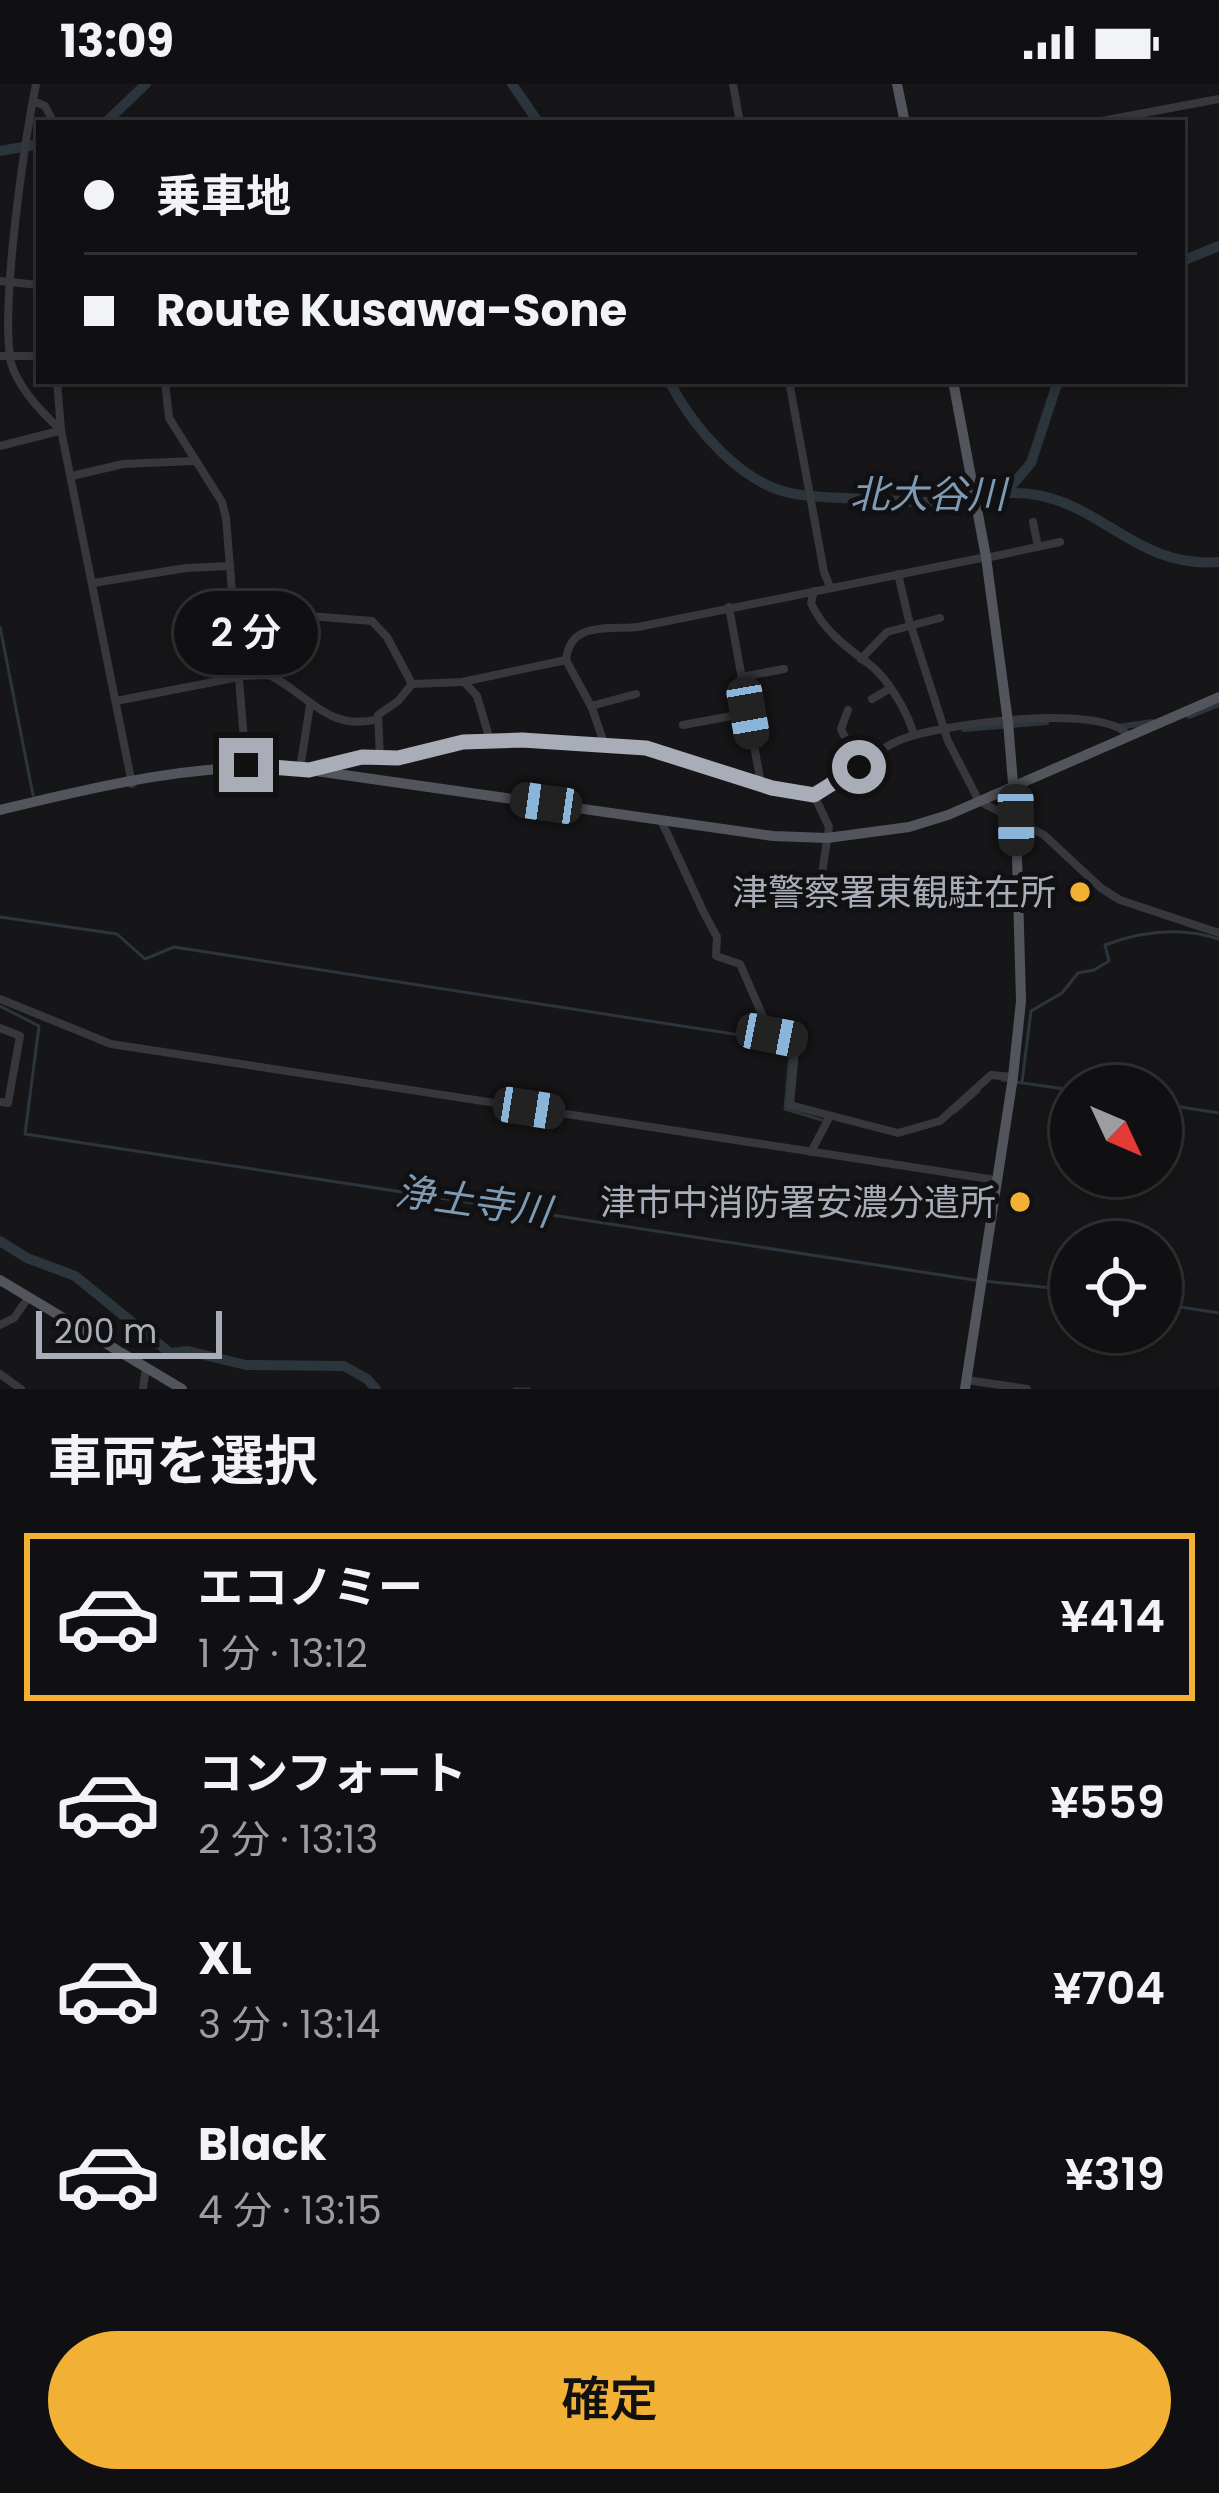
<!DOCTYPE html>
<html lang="ja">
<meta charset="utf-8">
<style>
:root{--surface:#101012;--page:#19191b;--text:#f1f3f6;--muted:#9c9d9f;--line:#303032;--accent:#f2b134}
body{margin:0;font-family:Poppins,"Noto Sans JP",sans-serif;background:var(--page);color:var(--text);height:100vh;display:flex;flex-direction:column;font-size:45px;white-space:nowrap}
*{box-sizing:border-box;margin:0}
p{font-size:39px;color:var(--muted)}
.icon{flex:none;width:66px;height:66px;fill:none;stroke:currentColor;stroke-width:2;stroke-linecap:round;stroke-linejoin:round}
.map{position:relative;height:1305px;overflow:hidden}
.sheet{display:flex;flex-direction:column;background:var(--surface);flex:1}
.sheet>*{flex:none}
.hud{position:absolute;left:36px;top:36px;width:1149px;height:264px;border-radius:0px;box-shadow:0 6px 18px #0003,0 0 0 3px var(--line);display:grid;align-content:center;height:264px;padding:0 48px;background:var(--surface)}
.needle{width:78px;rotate:134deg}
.fabs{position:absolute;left:1050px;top:981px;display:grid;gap:24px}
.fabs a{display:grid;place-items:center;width:132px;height:132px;border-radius:50%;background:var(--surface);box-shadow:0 6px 18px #0003,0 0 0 3px var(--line);font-size:60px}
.scale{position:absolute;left:36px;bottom:30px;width:186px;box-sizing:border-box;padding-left:12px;border:6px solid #a8adb8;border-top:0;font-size:33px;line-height:42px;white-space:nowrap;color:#a8adb8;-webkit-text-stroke:9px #111113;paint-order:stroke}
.end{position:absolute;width:54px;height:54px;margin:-27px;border:15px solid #a8adb8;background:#111;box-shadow:0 0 0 6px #111}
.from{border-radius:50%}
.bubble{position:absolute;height:84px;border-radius:42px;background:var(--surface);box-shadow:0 6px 18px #0003,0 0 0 3px var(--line);font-size:39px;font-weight:600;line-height:84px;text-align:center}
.car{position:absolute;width:36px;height:72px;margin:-36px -18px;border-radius:15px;box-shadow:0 0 9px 3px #0007;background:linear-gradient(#222 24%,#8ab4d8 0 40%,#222 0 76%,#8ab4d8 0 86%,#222 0)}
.hud b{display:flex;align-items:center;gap:42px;height:114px;font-size:45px}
.hud b+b{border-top:3px solid var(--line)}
.hud i{width:30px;height:30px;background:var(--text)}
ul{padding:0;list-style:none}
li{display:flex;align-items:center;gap:36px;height:168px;margin:0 24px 18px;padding:0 24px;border:6px solid transparent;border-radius:0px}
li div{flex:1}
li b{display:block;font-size:45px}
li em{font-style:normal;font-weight:600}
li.on{border-color:var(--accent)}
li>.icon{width:108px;height:108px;stroke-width:1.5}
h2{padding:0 48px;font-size:54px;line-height:144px}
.cta{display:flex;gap:24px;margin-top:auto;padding:24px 48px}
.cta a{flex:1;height:138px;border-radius:72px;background:var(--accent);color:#111;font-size:48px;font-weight:600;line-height:138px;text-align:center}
.status{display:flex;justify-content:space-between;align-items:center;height:84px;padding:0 60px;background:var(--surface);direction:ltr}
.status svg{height:33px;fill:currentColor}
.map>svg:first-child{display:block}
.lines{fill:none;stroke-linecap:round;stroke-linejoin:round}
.stream{stroke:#2c353c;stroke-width:3}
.canal{stroke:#2c353c;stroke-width:6}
.river{stroke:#2c353c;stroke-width:10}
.minor{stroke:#37383d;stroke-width:8}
.major{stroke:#53555c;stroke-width:10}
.route{stroke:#a8adb8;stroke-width:15}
.poi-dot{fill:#f2b134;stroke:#111113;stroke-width:4.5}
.labels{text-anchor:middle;stroke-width:10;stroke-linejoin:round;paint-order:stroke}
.poi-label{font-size:36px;fill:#a8adb8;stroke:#111113;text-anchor:end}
.water-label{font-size:39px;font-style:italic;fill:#7f9bb3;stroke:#111113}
</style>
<div class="status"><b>13:09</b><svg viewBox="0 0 49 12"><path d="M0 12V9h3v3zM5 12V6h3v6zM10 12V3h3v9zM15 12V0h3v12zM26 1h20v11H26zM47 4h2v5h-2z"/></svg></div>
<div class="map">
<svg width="1219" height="1305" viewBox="0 0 1219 1305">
<rect width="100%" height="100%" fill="#161618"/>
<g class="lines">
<g class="stream">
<polyline points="0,543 33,711"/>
<polyline points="0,833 117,850 145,875 174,863 791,959 785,1025 822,1036"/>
<polyline points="0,922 39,942 25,1050 974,1196 1071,1206"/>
<polyline points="1002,996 1071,1006"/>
<path d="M1022,998l9,-71 31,-18 16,-20 16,-3 15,-9 -4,-16c37,-14 77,-18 114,-6"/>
<polyline points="1161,1020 1219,1029"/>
<polyline points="955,1028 979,1007"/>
<polyline points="1161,1220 1219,1229"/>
<polyline points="514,1305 530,1305"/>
</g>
<g class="canal">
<polyline points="1189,632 1219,620"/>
<polyline points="1118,643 1152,638"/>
<polyline points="964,645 1046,638"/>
</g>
<g class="river">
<polyline points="512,0 539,39"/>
<polyline points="105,39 146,0"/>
<polyline points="0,67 39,60"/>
<polyline points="1182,177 1219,162"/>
<path d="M669,297c24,46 72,104 126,113 24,4 49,4 74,5 27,1 55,5 82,2 35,-3 55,-13 91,-5 66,15 99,72 177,66"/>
<polyline points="1008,406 1031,379 1058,297"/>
<polyline points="0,1157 27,1174 75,1192 170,1269 188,1267 246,1281 344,1282 367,1295 376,1305"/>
</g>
<g class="minor">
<path d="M36,0c-12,61 -36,223 -25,279 8,26 30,49 50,67"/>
<polyline points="733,0 740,39"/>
<polyline points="33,17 45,22 54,39"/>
<polyline points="1091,39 1219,15"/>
<polyline points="0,197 39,201"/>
<polyline points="0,272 39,272"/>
<polyline points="57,297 61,346 132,700"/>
<polyline points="165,297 169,334 222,418 226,434 246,681"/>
<polyline points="789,297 824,488 830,503"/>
<polyline points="0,362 59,347"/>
<polyline points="72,392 123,380 194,377"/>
<polyline points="1033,438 1038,463"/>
<polyline points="986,474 1060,458"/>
<polyline points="898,490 908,533 948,657 979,717 1044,751 1101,804 1120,816 1219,849"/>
<polyline points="93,499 186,484 230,482"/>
<path d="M814,507l-3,12c12,27 35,44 58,61 19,14 39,49 45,71"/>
<polyline points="729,523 761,700"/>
<polyline points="237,554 309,532 372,537 387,553 412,600"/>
<polyline points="861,575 887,548 940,534"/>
<path d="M239,592l30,-1c37,17 59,58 109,44"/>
<polyline points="741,593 784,585"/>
<polyline points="465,599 477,612 490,656"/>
<polyline points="872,615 889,605"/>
<polyline points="116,617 239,593"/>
<polyline points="591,622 636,610"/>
<polyline points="848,626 841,645 859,683"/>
<polyline points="683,641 748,629"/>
<path d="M605,662l-13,-38 -26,-48c4,-39 42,-30 72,-33l348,-70"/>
<polyline points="380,674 378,631 398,617 412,600 462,598 566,576"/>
<polyline points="300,685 310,621"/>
<path d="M311,685l36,-10 50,-1 66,-16 59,-1 124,7 126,40 42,7c32,-10 54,-42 86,-55 38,-16 199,-37 227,-6"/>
<polyline points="814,711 829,743 820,802 823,817"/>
<polyline points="661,736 704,829 717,853 716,872 740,880 771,951 796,956 790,1021 898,1049 940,1037 991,991 1013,993"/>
<polyline points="0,915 111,960 996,1096"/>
<polyline points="0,944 20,952 8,1019 0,1018"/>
<polyline points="811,1068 830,1032"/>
<polyline points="0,1241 14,1234 28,1214"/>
<polyline points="0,1290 21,1305"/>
<polyline points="967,1296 1027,1305"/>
<polyline points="143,1305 146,1283"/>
</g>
<g class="major">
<polyline points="897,0 905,39"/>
<polyline points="953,297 986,473 1008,638 1016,736 1021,917 1013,993 965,1305"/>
<path d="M0,726c98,-24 209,-51 309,-40l464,66 54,2 82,-11 39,-12 271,-118"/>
<polyline points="0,1196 182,1305"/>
</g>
</g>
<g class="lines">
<polyline class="route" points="246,681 309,686 362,673 398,674 463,658 522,656 646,664 772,704 814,711 859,683"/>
</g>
<g class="poi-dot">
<circle cx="1080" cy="808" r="12"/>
<circle cx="1020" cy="1118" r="12"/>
</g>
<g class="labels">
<g class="poi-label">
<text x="1056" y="821">津警察署東観駐在所</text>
<text x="996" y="1131">津市中消防署安濃分遣所</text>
</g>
<g class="water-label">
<text x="928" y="424">北大谷川</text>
<text transform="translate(473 1117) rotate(8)" y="14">浄土寺川</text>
</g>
</g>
</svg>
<div class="fabs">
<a><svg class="needle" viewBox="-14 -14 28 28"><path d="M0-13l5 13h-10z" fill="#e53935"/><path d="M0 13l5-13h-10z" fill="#9c9d9f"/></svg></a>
<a><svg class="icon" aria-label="locate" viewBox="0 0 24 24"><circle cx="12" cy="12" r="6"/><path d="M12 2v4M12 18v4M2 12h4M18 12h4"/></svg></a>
</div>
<div class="scale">200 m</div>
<i class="end from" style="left:859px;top:683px"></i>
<i class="end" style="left:246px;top:681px"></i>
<div class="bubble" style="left:174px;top:507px;width:144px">2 分</div>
<i class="car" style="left:748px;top:629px;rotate:170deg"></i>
<i class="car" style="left:546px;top:719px;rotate:278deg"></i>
<i class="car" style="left:1016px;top:736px;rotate:179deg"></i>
<i class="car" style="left:772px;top:951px;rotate:101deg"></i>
<i class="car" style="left:529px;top:1024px;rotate:99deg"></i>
<div class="hud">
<b><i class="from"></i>乗車地</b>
<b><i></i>Route Kusawa-Sone</b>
</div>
</div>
<section class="sheet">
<h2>車両を選択</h2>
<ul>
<li class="on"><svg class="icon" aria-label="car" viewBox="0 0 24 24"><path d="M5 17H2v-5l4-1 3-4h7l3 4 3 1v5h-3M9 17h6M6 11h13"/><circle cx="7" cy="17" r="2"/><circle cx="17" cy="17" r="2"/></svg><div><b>エコノミー</b><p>1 分 · 13:12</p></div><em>¥414</em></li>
<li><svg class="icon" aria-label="car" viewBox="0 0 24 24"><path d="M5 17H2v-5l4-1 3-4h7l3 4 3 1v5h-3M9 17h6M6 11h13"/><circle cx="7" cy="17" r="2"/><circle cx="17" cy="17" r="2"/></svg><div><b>コンフォート</b><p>2 分 · 13:13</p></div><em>¥559</em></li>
<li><svg class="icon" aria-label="car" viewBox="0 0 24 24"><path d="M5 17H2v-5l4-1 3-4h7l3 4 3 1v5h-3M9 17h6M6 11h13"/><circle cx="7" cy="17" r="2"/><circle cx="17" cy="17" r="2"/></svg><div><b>XL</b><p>3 分 · 13:14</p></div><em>¥704</em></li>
<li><svg class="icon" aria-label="car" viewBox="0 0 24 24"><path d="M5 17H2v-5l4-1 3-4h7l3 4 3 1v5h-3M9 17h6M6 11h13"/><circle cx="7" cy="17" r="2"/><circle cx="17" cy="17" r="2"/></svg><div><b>Black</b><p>4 分 · 13:15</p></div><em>¥319</em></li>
</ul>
<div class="cta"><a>確定</a></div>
</section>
